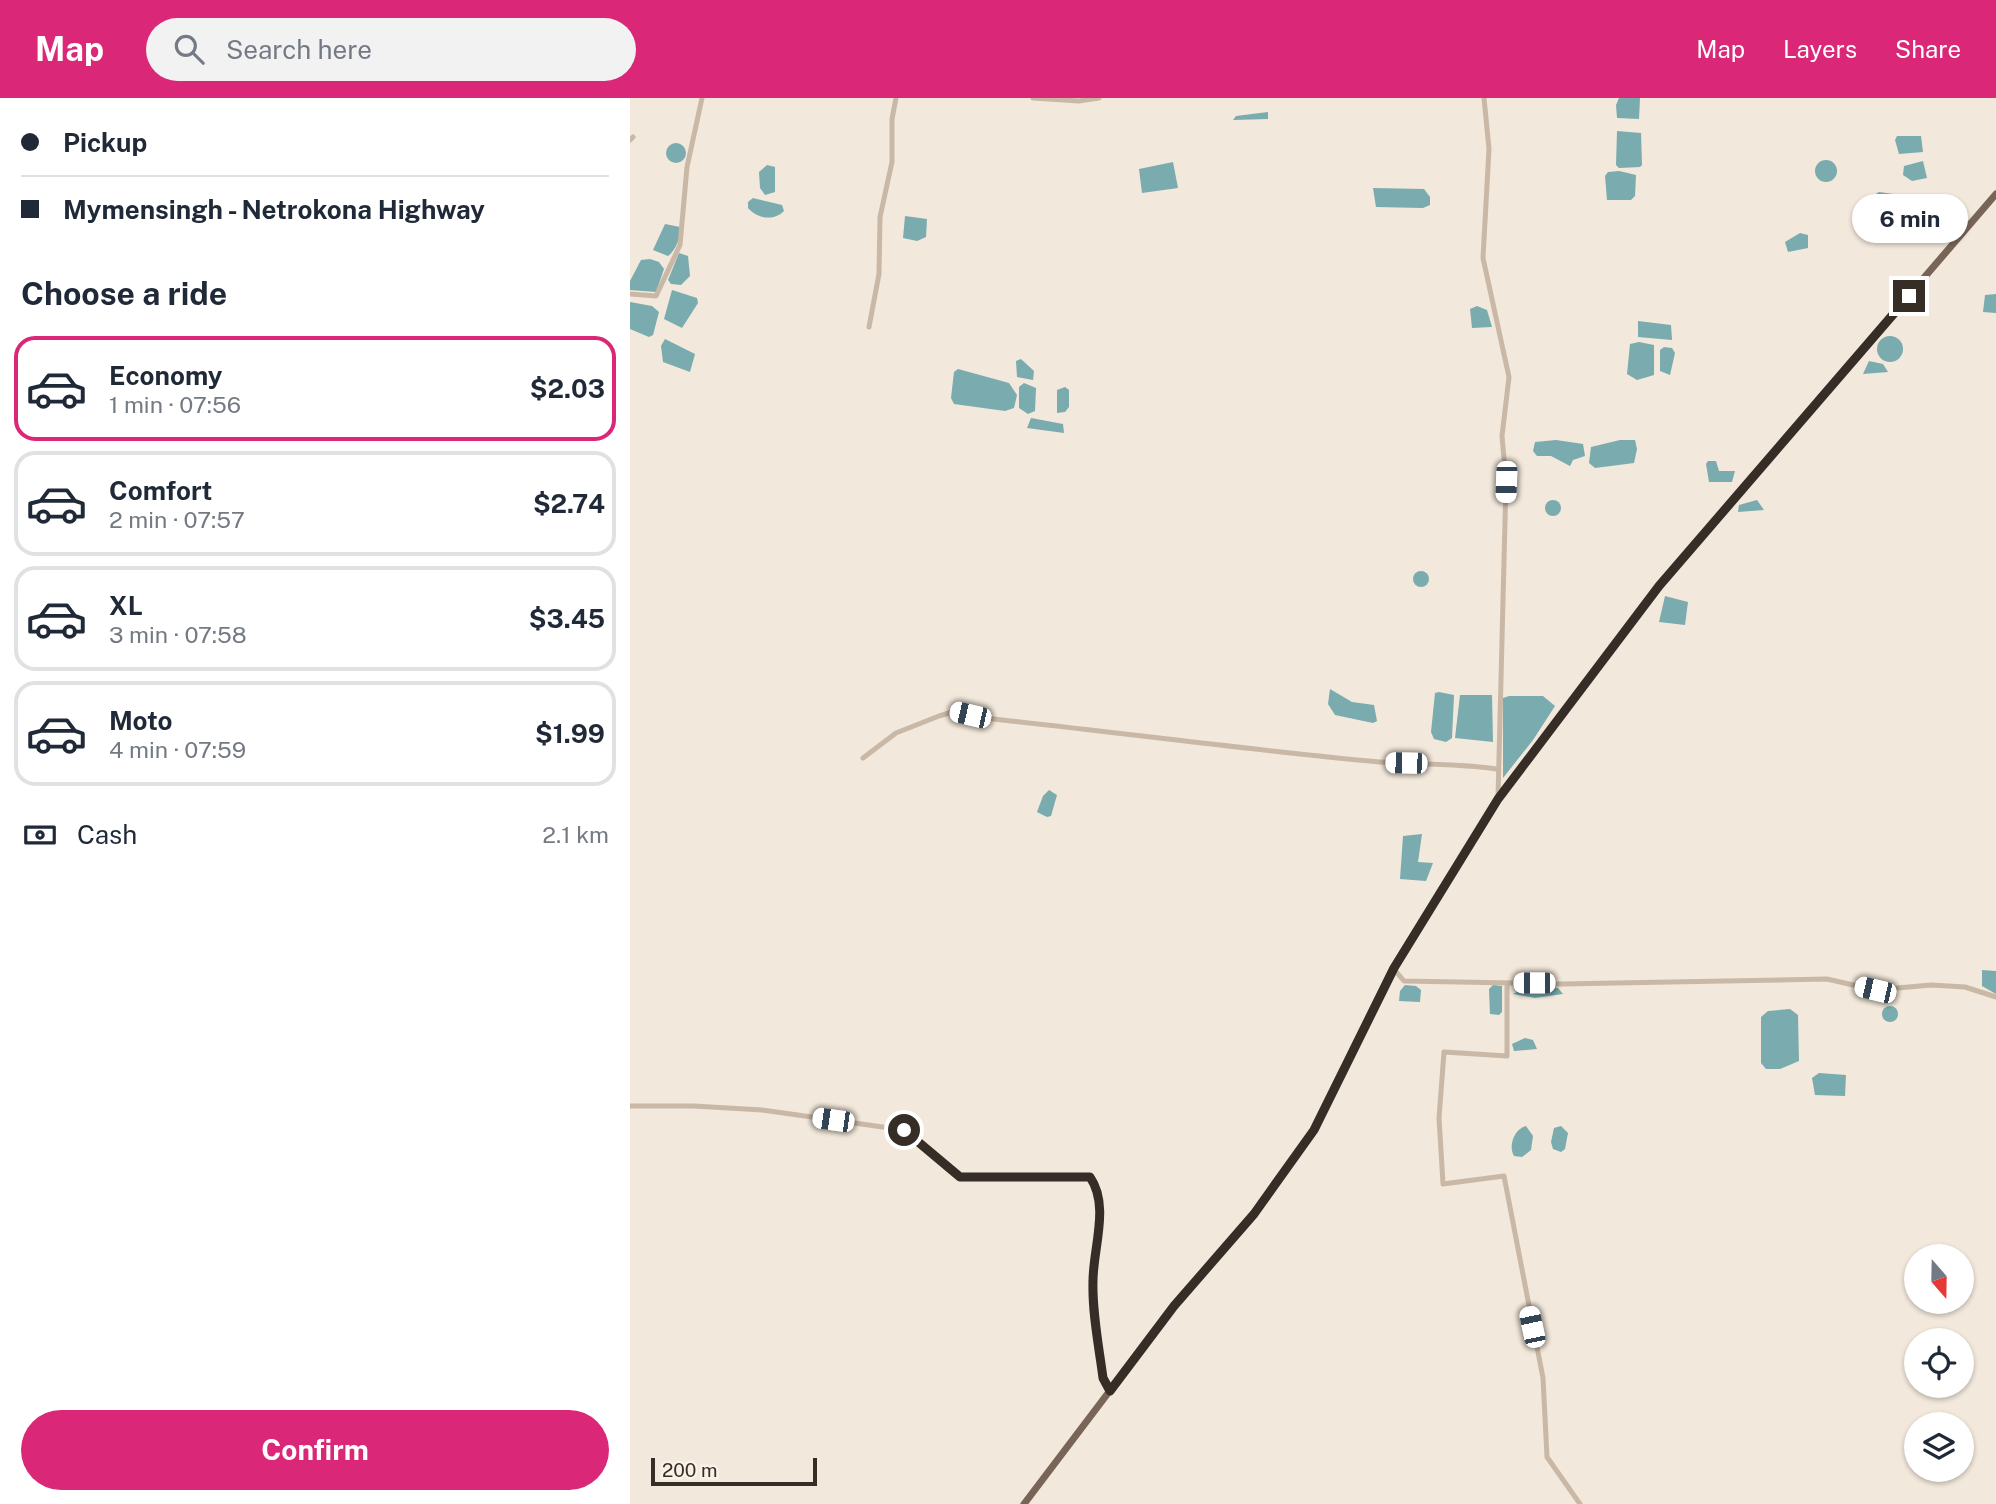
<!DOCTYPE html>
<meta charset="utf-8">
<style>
:root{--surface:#fff;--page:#f2f2f3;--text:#1f2937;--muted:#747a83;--line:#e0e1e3;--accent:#db2777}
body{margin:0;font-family:"Public Sans",sans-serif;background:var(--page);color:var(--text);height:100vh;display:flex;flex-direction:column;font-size:26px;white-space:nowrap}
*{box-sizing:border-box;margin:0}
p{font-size:23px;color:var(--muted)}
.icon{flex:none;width:38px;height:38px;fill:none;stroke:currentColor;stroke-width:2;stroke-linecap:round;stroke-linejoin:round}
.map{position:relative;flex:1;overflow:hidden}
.drawer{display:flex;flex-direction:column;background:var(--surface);width:630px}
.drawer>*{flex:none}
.banner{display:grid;align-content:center;height:154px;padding:0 21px;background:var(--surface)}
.needle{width:46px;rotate:160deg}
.controls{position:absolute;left:1274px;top:1146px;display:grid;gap:14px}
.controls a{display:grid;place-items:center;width:70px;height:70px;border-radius:50%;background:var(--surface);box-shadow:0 2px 5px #0004;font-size:35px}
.scale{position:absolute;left:21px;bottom:18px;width:166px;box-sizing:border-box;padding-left:7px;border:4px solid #362d27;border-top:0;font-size:19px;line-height:24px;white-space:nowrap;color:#362d27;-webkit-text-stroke:5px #faf2e7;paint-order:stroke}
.end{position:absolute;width:32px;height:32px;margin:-16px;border:9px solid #362d27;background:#fff;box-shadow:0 0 0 4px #fff}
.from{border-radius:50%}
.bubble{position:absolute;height:49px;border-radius:24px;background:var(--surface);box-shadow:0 2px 5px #0004;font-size:23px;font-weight:700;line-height:49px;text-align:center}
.car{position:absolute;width:21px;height:42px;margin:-21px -10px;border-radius:9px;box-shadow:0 0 5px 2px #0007;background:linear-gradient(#fff 24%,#345 0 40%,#fff 0 76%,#345 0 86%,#fff 0)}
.banner b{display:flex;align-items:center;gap:24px;height:66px;font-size:26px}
.banner b+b{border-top:2px solid var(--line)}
.banner i{width:18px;height:18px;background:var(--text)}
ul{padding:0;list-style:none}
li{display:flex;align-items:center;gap:21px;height:105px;margin:0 14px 10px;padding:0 7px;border:4px solid var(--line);border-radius:21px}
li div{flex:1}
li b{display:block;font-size:26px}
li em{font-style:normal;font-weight:700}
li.current{border-color:var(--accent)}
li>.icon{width:63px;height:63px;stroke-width:1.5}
h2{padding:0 21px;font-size:32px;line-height:84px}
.pay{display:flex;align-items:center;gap:18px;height:77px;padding:0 21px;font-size:26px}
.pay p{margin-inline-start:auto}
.cta{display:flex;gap:14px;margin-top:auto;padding:14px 21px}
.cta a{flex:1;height:80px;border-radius:42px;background:var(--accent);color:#fff;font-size:28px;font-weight:700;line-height:80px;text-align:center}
header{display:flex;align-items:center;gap:42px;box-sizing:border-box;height:98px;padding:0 35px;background:var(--accent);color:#fff}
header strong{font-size:33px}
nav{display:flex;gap:38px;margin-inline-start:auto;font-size:24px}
.search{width:490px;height:63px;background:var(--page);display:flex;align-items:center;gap:18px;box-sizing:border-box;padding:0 24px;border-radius:38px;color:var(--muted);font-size:26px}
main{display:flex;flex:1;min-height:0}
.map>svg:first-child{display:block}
.water{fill:#79abaf}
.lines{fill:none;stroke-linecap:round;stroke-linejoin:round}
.minor{stroke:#cab8a6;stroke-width:5}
.major{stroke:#796558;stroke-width:7}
.route{stroke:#362d27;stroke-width:9}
</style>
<header>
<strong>Map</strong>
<div class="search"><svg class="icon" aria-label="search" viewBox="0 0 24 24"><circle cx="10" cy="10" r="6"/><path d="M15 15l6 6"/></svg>Search here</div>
<nav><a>Map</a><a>Layers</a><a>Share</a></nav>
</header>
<main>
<section class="drawer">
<div class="banner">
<b><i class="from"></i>Pickup</b>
<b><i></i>Mymensingh - Netrokona Highway</b>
</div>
<h2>Choose a ride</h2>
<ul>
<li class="current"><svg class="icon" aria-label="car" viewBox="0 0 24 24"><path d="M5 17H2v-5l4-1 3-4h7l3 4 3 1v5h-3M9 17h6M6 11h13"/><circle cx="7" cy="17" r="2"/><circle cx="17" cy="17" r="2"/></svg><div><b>Economy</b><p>1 min · 07:56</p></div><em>$2.03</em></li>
<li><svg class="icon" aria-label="car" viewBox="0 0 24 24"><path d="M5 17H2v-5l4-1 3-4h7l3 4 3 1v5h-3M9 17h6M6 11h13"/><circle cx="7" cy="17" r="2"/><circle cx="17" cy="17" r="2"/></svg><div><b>Comfort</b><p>2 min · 07:57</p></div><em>$2.74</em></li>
<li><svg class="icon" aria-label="car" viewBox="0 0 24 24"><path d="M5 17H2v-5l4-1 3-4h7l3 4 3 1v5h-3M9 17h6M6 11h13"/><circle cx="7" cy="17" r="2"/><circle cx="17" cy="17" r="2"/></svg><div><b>XL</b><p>3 min · 07:58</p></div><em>$3.45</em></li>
<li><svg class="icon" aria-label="car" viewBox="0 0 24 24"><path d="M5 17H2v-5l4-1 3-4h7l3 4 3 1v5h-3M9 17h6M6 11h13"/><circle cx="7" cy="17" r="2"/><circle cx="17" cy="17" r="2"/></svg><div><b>Moto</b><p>4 min · 07:59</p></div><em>$1.99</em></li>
</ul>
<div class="pay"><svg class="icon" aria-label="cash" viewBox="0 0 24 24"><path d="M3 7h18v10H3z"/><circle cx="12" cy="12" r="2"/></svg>Cash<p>2.1 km</p></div>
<div class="cta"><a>Confirm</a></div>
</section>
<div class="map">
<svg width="1366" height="1406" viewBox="0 0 1366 1406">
<rect width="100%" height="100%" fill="#f2e8db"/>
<g class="water">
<polygon points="989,0 1010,0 1009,21 987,20 986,7"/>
<polygon points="638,14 638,21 603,22 606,18"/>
<polygon points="987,33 1011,35 1012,67 1010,69 989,70 986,67"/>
<polygon points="1267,38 1291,38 1293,54 1269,56 1265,42"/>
<circle cx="46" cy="55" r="10"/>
<circle cx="1196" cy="73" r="11"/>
<polygon points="1293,63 1297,80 1282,83 1273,77 1274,68"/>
<polygon points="543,64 548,90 512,95 509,71"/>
<polygon points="137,67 145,69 145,94 135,97 130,90 129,74"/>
<polygon points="989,73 1006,77 1005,98 1001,102 977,102 975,78 978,74"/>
<polygon points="743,90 794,91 800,99 800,107 793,110 746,109"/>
<polygon points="1249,94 1263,96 1263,114 1241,111 1241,99"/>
<path d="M123,100l29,7 2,6c-11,11 -27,7 -36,-3v-6z"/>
<polygon points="275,118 297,121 296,139 287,143 273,140"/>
<path d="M35,126l15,3c1,10 -4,23 -12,29l-15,-6z"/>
<polygon points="1170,135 1178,137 1178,150 1158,154 1155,144"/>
<polygon points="49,155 58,158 60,178 51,187 41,186 38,182"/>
<polygon points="20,161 29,164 34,171 26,194 0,192 0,183 11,162"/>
<polygon points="42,192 67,200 68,205 52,230 34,221"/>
<polygon points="1366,196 1366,215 1353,214 1355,197"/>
<polygon points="0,204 22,208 29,214 23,237 19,239 0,231"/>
<polygon points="847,208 857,212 862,229 842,230 840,211"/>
<polygon points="1008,223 1041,227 1042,242 1008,239"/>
<circle cx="1260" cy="251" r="13"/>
<polygon points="35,241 65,256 60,274 33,264 31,248"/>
<polygon points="1009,244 1024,247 1024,277 1007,282 997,276 1000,246"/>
<polygon points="1034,249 1042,250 1045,255 1040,277 1030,273 1030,252"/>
<polygon points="391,261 404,273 403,282 387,279 386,263"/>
<polygon points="1239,263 1253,266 1258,274 1233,276"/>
<polygon points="328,271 379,285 387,297 384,310 375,313 324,306 321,300 324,274"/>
<polygon points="394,285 406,290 405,313 398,316 389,310 389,289"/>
<polygon points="435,289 439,292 439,309 435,314 427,315 427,292"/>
<polygon points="401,320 433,326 434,335 397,330"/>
<polygon points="926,342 953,346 955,358 943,362 940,368 921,358 907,358 903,353 905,344"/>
<polygon points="990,342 1005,342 1007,351 1004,365 965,370 959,365 961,349"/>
<polygon points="1078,363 1086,363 1089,373 1105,373 1102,384 1079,384 1076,366"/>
<polygon points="1127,402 1134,412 1108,414 1109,407"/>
<circle cx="923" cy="410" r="8"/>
<circle cx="791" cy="481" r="8"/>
<polygon points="1035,498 1058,504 1055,527 1029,524"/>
<polygon points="700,591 722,604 744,607 747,623 743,625 705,617 698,606"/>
<polygon points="809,594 824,597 822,640 816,644 804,641 801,634 805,595"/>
<polygon points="830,597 862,597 863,644 825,640"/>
<polygon points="879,598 913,598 925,608 903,642 873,680 873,600"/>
<polygon points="419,692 427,697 421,718 417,719 407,714 413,698"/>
<polygon points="792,736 788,764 803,765 796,783 770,781 773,738"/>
<polygon points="1352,872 1366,873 1366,896 1352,888"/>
<polygon points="775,887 786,888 791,892 790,904 769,903 770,893"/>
<polygon points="863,887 872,888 872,914 869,917 860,916 859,891"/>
<polygon points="908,887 928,890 933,896 905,900 883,896 896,889"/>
<circle cx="1260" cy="916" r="8"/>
<polygon points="1160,911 1168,917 1169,963 1150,971 1136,971 1131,965 1131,919 1138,913"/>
<polygon points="895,940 903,942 907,951 884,953 882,946"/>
<polygon points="1189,975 1216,977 1215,998 1185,997 1182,980"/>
<path d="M896,1028l7,10 -2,14 -9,7 -8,-1c-6,-10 0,-27 12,-30z"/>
<polygon points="931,1028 938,1035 935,1051 931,1054 923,1051 921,1044 924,1030"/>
</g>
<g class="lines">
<g class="minor">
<polyline points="403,0 449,3 469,0"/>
<polyline points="854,0 859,51 853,160 879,279 872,338 876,384 868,700"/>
<polyline points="0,42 3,39"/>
<polyline points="0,196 26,198 50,147 57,69 72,0"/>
<polyline points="239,229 249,176 250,119 262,64 262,21 266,0"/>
<path d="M233,660l33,-25 43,-17 17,-5 28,7c132,14 264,32 396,44 39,3 77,1 116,7"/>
<polyline points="763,870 774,883 931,886 1197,881 1245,892 1301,887 1335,889 1366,899"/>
<polyline points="877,885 877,958 814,954 809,1020 813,1086 874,1078 913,1280 917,1359 950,1406"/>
<path d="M0,1008h64l68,4 142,20 56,46 130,1c20,29 4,71 3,104 -1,32 6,66 10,97l7,13"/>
</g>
<polyline class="major" points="394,1406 544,1208 624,1116 684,1032 763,870 868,701 1029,488 1366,96"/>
</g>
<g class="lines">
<path class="route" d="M274,1032l56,47h130c20,29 3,71 3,104 -1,32 6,66 10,97l7,13 64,-85 80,-92 60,-84 80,-162 104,-169 161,-213 250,-290"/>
</g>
</svg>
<div class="controls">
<a><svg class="needle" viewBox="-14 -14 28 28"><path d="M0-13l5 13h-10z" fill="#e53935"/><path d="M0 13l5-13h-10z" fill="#747a83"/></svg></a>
<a><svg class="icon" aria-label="locate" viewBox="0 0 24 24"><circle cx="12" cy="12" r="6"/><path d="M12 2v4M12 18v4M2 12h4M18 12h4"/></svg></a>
<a><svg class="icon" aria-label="layers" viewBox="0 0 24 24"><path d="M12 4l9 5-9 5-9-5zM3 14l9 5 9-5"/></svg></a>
</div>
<div class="scale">200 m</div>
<i class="end from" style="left:274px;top:1032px"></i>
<i class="end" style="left:1279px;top:198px"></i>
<div class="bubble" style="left:1222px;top:96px;width:116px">6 min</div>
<i class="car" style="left:876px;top:384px;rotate:182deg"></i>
<i class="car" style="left:340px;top:617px;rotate:283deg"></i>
<i class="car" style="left:776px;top:665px;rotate:271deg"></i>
<i class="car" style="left:904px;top:885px;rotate:270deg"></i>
<i class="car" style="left:1245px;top:892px;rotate:283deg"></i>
<i class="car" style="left:203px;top:1022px;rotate:278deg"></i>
<i class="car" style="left:902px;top:1229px;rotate:348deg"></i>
</div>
</main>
